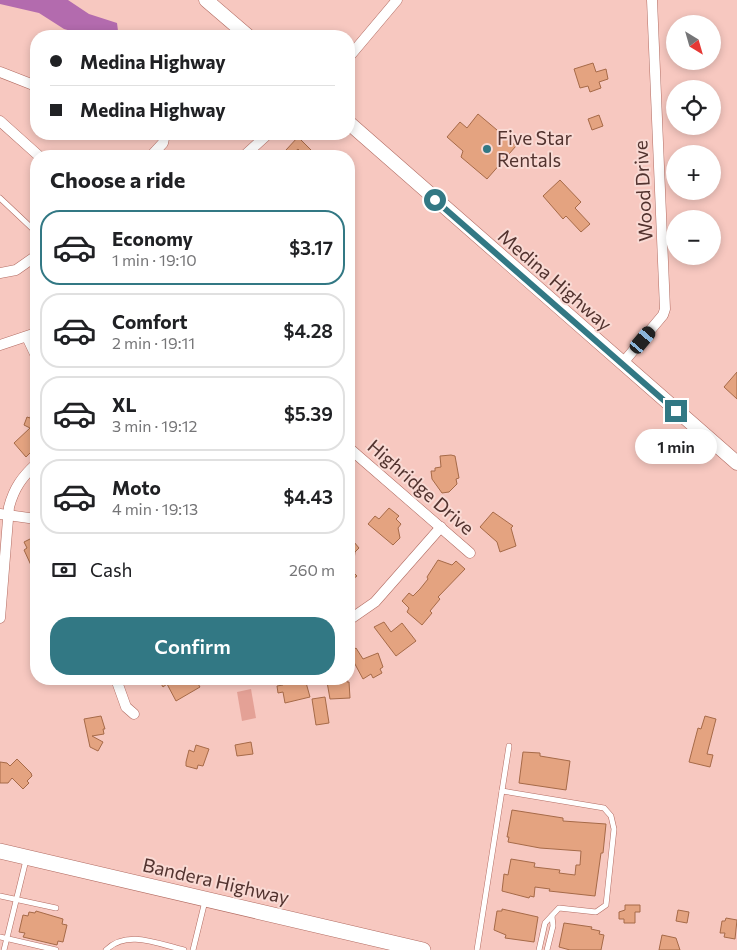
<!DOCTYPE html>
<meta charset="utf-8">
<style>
:root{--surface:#fff;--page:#f2f2f2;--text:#202124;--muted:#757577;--line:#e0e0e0;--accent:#327884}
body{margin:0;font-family:Commissioner,sans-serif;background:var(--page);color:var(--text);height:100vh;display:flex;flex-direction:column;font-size:19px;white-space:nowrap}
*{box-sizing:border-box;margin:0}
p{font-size:16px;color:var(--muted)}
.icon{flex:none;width:28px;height:28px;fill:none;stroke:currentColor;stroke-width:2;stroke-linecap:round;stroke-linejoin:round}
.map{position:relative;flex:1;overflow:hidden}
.panel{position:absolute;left:30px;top:150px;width:325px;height:535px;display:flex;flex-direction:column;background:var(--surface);border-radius:20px;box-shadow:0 2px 8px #0003}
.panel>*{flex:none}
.top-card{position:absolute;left:30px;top:30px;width:325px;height:110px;border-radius:20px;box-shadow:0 2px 8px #0003;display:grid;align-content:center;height:110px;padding:0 20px;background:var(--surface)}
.needle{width:32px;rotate:143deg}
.fabs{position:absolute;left:666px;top:15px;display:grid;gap:10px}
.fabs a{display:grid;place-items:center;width:55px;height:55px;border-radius:50%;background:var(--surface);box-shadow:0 2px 8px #0003;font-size:25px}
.end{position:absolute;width:22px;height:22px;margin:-11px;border:6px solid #327884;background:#fff;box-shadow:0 0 0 2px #fff}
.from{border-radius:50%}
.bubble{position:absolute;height:35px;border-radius:18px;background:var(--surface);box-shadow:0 2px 8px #0003;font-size:16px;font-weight:600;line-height:35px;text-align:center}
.car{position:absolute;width:15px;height:30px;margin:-15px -8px;border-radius:6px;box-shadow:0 0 4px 1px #0007;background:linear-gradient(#222 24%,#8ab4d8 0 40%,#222 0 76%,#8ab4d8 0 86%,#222 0)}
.top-card b{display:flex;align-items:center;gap:18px;height:48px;font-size:19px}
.top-card b+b{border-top:1px solid var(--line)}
.top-card i{width:12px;height:12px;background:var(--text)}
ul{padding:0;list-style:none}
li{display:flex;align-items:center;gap:15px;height:75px;margin:0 10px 8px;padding:0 10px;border:2px solid var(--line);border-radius:20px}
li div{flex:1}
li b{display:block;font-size:19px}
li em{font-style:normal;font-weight:600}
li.selected{border-color:var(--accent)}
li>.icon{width:45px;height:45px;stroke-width:1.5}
h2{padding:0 20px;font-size:22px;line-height:60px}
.pay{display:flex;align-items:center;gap:12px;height:55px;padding:0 20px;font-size:19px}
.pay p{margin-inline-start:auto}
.cta{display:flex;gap:10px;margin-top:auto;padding:10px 20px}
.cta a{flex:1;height:58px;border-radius:20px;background:var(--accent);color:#fff;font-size:20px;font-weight:600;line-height:58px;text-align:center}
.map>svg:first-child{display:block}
.green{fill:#e4a196}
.water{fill:#b36bae}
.building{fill:#e4a380;stroke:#a66a48}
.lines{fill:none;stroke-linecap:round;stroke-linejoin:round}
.service-casing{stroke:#b26c62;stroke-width:6}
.minor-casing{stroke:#b26c62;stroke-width:11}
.secondary-casing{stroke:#b26c62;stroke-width:15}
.primary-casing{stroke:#b26c62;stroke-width:16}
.service{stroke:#fff;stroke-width:5}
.minor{stroke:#fff;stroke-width:10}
.secondary{stroke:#fff;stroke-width:14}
.primary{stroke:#fff;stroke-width:15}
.route{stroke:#327884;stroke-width:6}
.poi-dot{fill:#327884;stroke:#f9dad4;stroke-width:2}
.labels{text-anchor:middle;stroke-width:4;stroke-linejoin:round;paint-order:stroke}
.poi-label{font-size:19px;fill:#52332f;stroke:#f9dad4;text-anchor:start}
.street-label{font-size:19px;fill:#52332f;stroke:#f9dad4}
</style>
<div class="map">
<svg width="737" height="950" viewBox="0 0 737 950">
<rect width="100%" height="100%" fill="#f7c8c0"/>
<polygon class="green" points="251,689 256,718 242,721 237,692"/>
<polygon class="water" points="0,0 68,0 89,14 117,23 118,31 113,36 89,36 64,29 39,13 0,4"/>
<g class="building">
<polygon points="593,63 596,72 606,69 608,79 599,82 601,88 590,92 588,86 580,88 574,69"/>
<polygon points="478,114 516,146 487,179 461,157 463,151 447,137 460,122 467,128"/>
<polygon points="599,115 603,126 592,130 588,119"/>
<polygon points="298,137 317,156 305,156 298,149 291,155 286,150"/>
<polygon points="560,180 581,202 575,208 590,224 581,232 566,216 563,219 543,196"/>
<polygon points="737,372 737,399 724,387"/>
<polygon points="31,414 36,416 36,447 26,457 14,443 30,428 24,425 27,417 30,418"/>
<polygon points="451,455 455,456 459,478 456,479 457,484 449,492 442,493 432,479 431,471 435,471 435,468 441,467 440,456"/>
<polygon points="389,508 399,516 396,519 401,524 398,528 400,538 393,545 368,524 375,516 379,519"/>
<polygon points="493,512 513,526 511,528 516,546 500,552 497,542 480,527"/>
<polygon points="36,536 36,576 24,550 27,548 24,542"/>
<polygon points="349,536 359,548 355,552 353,568 349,568 357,576 349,582"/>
<polygon points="438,560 452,565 456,561 465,569 438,597 440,599 430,611 432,613 422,625 407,612 409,608 402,601 409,593 413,596 420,589 428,579 427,577"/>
<polygon points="384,622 391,632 402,623 416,641 396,656 374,627"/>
<polygon points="356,648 363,659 378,653 383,667 380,669 382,673 373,678 371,674 363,679 349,653"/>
<polygon points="158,679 182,679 184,683 195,679 200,687 176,701 167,684 163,687"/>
<polygon points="293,679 305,679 310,697 285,703 283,692 278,693 277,686 283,685 283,681"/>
<polygon points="329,679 347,679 347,682 349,682 350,698 330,699 327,682 330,681"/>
<polygon points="325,697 329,723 316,725 312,699"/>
<polygon points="101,716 105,729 103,729 104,734 92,736 103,742 98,751 90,747 84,719"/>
<polygon points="705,716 716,719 707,754 713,755 710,767 689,762 698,728 701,729"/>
<polygon points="251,742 253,754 237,756 235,745"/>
<polygon points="196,745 209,749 203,766 198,765 197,769 186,766 186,762 189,750 194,752"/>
<polygon points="523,752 540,753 540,756 570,761 566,790 519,783"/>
<polygon points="17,759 31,773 32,776 27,781 29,783 23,789 12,778 8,783 0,783 0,762 7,763 10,766"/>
<polygon points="512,810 563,818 563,821 606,824 603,853 601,853 595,896 549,891 550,889 535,887 534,897 530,896 529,898 502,891 504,874 508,875 511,859 535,863 534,867 560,870 559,873 575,875 576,865 580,865 581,851 540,848 508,842 509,837 507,837"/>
<polygon points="625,905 640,905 640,912 635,912 635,923 624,923 624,919 619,919 619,912 625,910"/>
<polygon points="502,909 538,917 534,942 505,938 506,935 494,930 497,911 502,911"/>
<polygon points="678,910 689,912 687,923 676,921"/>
<polygon points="36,911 63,919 62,924 67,925 63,942 58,941 57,945 23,937 25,933 19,932 23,915 28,916 29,912 35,913"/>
<polygon points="726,918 737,920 735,939 724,937 725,933 720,933 722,921 725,921"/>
<polygon points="564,923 592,927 591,929 600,931 599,934 604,935 601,950 570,950 559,947"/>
<polygon points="662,935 676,938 680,950 659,950"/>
</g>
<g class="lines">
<defs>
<g id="service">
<polyline points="0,198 36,232"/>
<polyline points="502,791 604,808 611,816 614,829 606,905 596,912 559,908 545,923 539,950"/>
<polyline points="0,896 56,908"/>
<polyline points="0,937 56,950"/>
<polyline points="4,950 26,860"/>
<path d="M106,950c21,-21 52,-6 78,0"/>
<polyline points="193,950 205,901"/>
<polyline points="477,950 509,746"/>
<polyline points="547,950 553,926 552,916"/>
</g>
<g id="minor">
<polyline points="349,57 397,0"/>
<polyline points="0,72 36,86"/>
<polyline points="0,121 39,156"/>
<polyline points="151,156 163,143 165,134"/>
<polyline points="244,156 268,134"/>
<polyline points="0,273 16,270 36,256"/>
<polyline points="27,337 36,356"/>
<polyline points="0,345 36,333"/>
<polyline points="622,364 663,315 665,309 652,0"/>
<polyline points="349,448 470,553"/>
<polyline points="0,514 36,519"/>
<path d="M0,618l9,-111c5,-19 13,-30 27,-43"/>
<polyline points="349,620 375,602 441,527"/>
<polyline points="116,679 126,707 134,714"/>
</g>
<g id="secondary">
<polyline points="206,0 248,36"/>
<polyline points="349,123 737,463"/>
</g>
<polyline id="primary" points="0,851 423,950"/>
</defs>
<use href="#service" class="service-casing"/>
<use href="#minor" class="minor-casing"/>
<use href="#secondary" class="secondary-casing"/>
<use href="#primary" class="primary-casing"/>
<use href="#service" class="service"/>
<use href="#minor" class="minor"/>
<use href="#secondary" class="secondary"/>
<use href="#primary" class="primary"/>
</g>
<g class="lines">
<polyline class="route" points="435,200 676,411"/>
</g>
<circle class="poi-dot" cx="487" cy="149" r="5"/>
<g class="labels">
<g class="poi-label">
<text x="497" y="145">Five Star<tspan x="497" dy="22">Rentals</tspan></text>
</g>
<g class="street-label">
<text transform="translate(643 191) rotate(-93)" y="7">Wood Drive</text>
<text transform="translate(555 280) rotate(41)" y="7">Medina Highway</text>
<text transform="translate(421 487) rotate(41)" y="7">Highridge Drive</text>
<text transform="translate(216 881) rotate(13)" y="7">Bandera Highway</text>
</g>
</g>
</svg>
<div class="fabs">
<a><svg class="needle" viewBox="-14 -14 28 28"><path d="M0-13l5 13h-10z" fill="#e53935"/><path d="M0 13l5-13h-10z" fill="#757577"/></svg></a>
<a><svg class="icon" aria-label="locate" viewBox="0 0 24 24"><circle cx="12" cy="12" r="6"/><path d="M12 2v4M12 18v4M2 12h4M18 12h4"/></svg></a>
<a>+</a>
<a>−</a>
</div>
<i class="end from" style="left:435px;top:200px"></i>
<i class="end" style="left:676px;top:411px"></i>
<div class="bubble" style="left:635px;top:429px;width:82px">1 min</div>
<i class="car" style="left:643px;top:340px;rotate:40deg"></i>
<div class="top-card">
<b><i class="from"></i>Medina Highway</b>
<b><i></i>Medina Highway</b>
</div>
<section class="panel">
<h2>Choose a ride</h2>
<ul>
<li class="selected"><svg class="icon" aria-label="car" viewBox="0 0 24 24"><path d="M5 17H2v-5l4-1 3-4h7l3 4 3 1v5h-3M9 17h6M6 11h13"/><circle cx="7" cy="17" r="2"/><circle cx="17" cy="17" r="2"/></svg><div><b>Economy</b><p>1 min · 19:10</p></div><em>$3.17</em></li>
<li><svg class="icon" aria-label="car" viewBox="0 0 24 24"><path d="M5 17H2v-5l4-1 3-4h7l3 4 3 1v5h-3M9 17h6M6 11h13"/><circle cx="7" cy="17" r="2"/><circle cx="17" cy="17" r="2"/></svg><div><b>Comfort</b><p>2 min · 19:11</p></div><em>$4.28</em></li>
<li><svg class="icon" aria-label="car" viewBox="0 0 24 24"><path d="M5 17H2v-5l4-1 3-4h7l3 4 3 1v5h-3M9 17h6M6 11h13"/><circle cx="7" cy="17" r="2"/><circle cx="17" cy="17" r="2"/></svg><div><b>XL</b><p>3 min · 19:12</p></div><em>$5.39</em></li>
<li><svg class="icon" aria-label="car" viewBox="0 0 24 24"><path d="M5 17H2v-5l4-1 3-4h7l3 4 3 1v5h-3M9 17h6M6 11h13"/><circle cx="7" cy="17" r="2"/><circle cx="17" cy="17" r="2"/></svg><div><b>Moto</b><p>4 min · 19:13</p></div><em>$4.43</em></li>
</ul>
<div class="pay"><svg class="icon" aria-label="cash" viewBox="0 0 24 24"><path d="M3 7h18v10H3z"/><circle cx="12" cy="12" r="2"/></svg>Cash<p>260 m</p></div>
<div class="cta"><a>Confirm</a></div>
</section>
</div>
